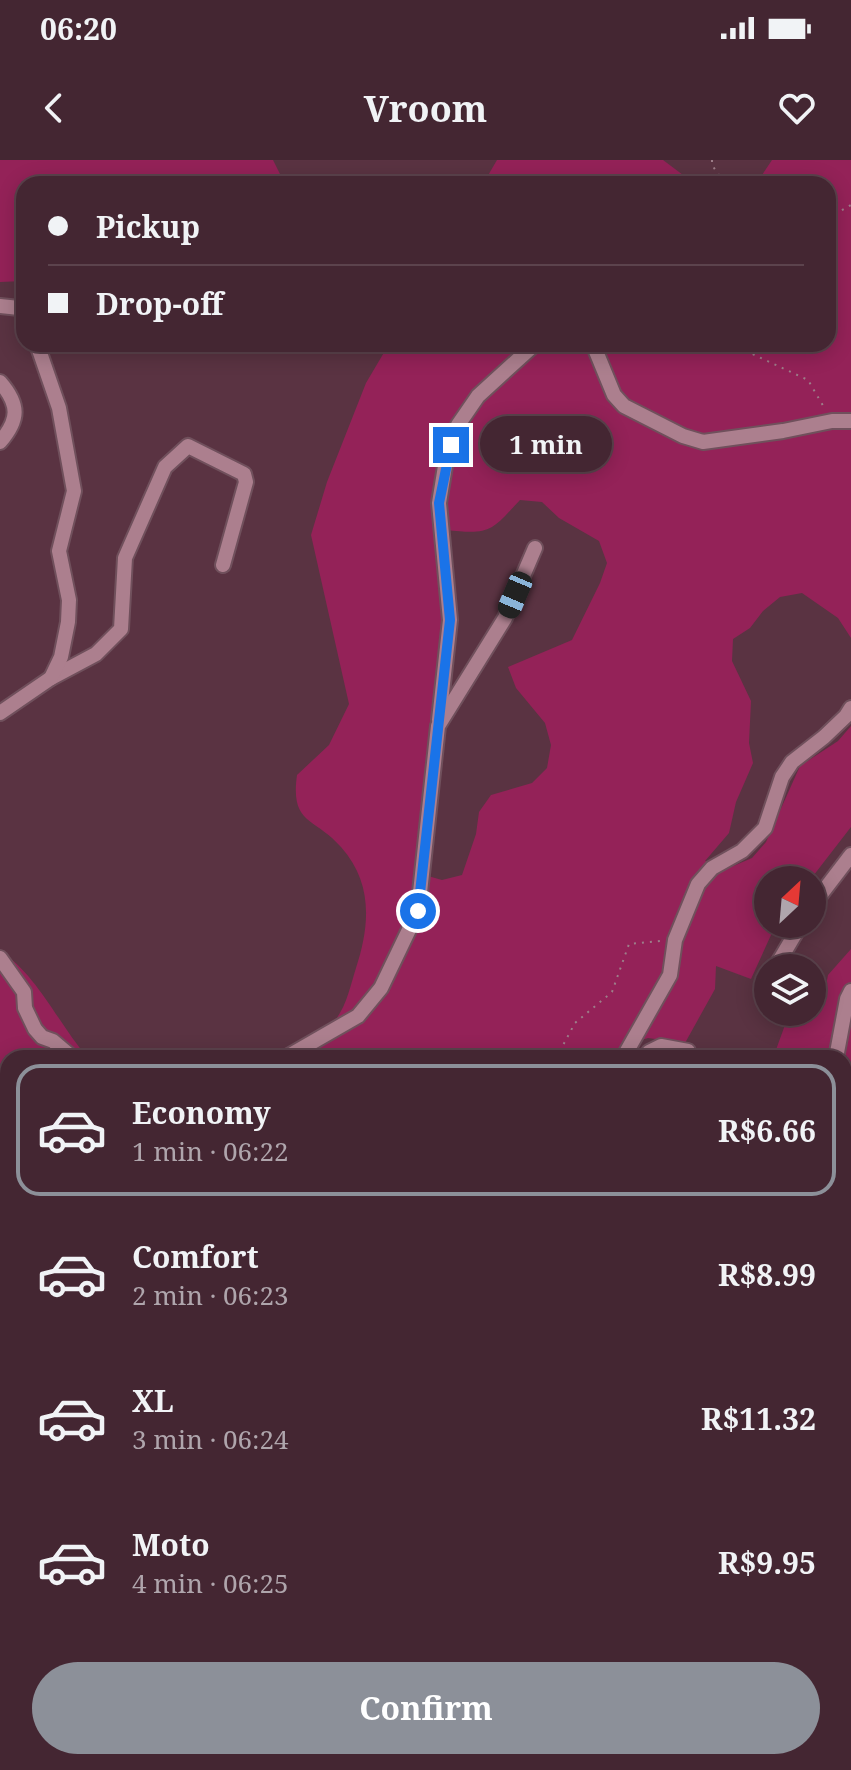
<!DOCTYPE html>
<meta charset="utf-8">
<style>
:root{--surface:#442632;--page:#4b2e3a;--text:#f1f3f6;--muted:#afa5ac;--line:#5c434d;--accent:#8c9099}
body{margin:0;font-family:"Noto Serif",serif;background:var(--page);color:var(--text);height:100vh;display:flex;flex-direction:column;font-size:30px;white-space:nowrap}
*{box-sizing:border-box;margin:0}
p{font-size:26px;color:var(--muted)}
.icon{flex:none;width:44px;height:44px;fill:none;stroke:currentColor;stroke-width:2;stroke-linecap:round;stroke-linejoin:round}
.map{position:relative;flex:1;overflow:hidden}
.sheet{position:absolute;left:0px;top:890px;width:852px;height:720px;display:flex;flex-direction:column;background:var(--surface);border-radius:24px 24px 0 0;box-shadow:0 4px 20px #0003,0 0 0 2px var(--line)}
.sheet>*{flex:none}
.guide{position:absolute;left:16px;top:16px;width:820px;height:176px;border-radius:24px;box-shadow:0 4px 20px #0003,0 0 0 2px var(--line);display:grid;align-content:center;height:176px;padding:0 32px;background:var(--surface)}
.needle{width:52px;rotate:26deg}
.tools{position:absolute;left:754px;top:706px;display:grid;gap:16px}
.tools a{display:grid;place-items:center;width:72px;height:72px;border-radius:50%;background:var(--surface);box-shadow:0 4px 20px #0003,0 0 0 2px var(--line);font-size:40px}
.end{position:absolute;width:36px;height:36px;margin:-18px;border:10px solid #1a73e8;background:#fff;box-shadow:0 0 0 4px #fff}
.from{border-radius:50%}
.bubble{position:absolute;height:56px;border-radius:28px;background:var(--surface);box-shadow:0 4px 20px #0003,0 0 0 2px var(--line);font-size:26px;font-weight:700;line-height:56px;text-align:center}
.car{position:absolute;width:24px;height:48px;margin:-24px -12px;border-radius:10px;box-shadow:0 0 6px 2px #0007;background:linear-gradient(#222 24%,#8ab4d8 0 40%,#222 0 76%,#8ab4d8 0 86%,#222 0)}
.guide b{display:flex;align-items:center;gap:28px;height:76px;font-size:30px}
.guide b+b{border-top:2px solid var(--line)}
.guide i{width:20px;height:20px;background:var(--text)}
ul{padding:14px 0 0;list-style:none}
li{display:flex;align-items:center;gap:24px;height:132px;margin:0 16px 12px;padding:0 16px;border:4px solid transparent;border-radius:24px}
li div{flex:1}
li b{display:block;font-size:30px}
li em{font-style:normal;font-weight:700}
li.on{border-color:var(--accent)}
li>.icon{width:72px;height:72px;stroke-width:1.5}
.primary-button{display:flex;gap:16px;margin-top:auto;padding:16px 32px}
.primary-button a{flex:1;height:92px;border-radius:48px;background:var(--accent);color:#fff;font-size:32px;font-weight:700;line-height:92px;text-align:center}
.status{display:flex;justify-content:space-between;align-items:center;height:56px;padding:0 40px;background:var(--surface);direction:ltr}
.status svg{height:22px;fill:currentColor}
header{display:flex;justify-content:space-between;align-items:center;height:104px;padding:0 32px;background:var(--surface);font-size:36px;font-weight:700}
.map>svg:first-child{display:block}
.green{fill:#942258;fill-rule:evenodd}
.building{fill:#a5283d}
.lines{fill:none;stroke-linecap:round;stroke-linejoin:round}
.minor-casing{stroke:#70505c;stroke-width:18}
.path{stroke:#9d7e89;stroke-width:2;stroke-dasharray:2 6;stroke-linecap:butt}
.minor{stroke:#ac7f8e;stroke-width:14}
.route{stroke:#1a73e8;stroke-width:10}
</style>
<div class="status"><b>06:20</b><svg viewBox="0 0 49 12"><path d="M0 12V9h3v3zM5 12V6h3v6zM10 12V3h3v9zM15 12V0h3v12zM26 1h20v11H26zM47 4h2v5h-2z"/></svg></div>
<header><svg class="icon" aria-label="back" viewBox="0 0 24 24"><path d="M15 5l-7 7 7 7"/></svg>Vroom<svg class="icon" aria-label="heart" viewBox="0 0 24 24"><path d="M12 20l-8-8c-3-5 5-10 8-4 3-6 11-1 8 4z"/></svg></header>
<div class="map">
<svg width="851" height="1610" viewBox="0 0 851 1610">
<rect width="100%" height="100%" fill="#5a3342"/>
<g class="green">
<polygon points="0,0 273,0 285,24 24,24 24,121 0,122"/>
<polygon points="497,0 663,0 695,24 483,24"/>
<path d="M772,0h79v478l-13,-20 -36,-25 -22,4 -17,14 -13,17 -17,11 -1,22 19,40 -2,42 4,20 -17,39 -7,31 -24,28 26,6 21,-9 14,-16 34,-76 38,-25 13,-15v101l-41,53h-42v44h8l-25,55 -35,-13 -1,23 -30,54 -37,-5 -10,3 -11,17h-353c16,-13 44,-19 58,-34 14,-15 18,-37 24,-56 14,-43 17,-85 -15,-121 -26,-30 -51,-22 -44,-72l32,-30 20,-41 -38,-169 16,-53 39,-99 23,-39h439v-160h-72zM520,340l22,2 17,16 40,23 8,22 -7,20 -28,57 -64,27 8,21 29,35 6,22 -4,23 -15,15 -41,12 -12,17 -3,22 -14,41 -20,5 -14,-4 22,-310 -4,-36c45,5 45,1 74,-30z"/>
<polygon points="851,789 851,1610 533,1610 535,1602 844,1602 844,898 773,898 785,865 762,852 768,844 768,852 815,855 824,836 828,815"/>
<path d="M0,791c37,23 59,74 88,107h-80v82l-8,2z"/>
<polygon points="0,1108 8,1109 8,1240 0,1241"/>
<polygon points="4,1457 8,1457 8,1507 0,1508 0,1458"/>
</g>
<g class="building">
<polygon points="141,1602 237,1602 237,1610 126,1610"/>
<polygon points="416,1603 417,1610 399,1610 398,1605"/>
</g>
<g class="lines">
<defs>
<g id="minor">
<polyline points="0,146 19,148 24,154"/>
<polyline points="593,184 614,235 624,246 683,276 703,282 783,271 832,261 851,261"/>
<path d="M0,222c20,23 19,38 0,60"/>
<polyline points="51,518 96,494 121,469 125,398 165,307 188,286 244,314 246,322 223,405"/>
<polyline points="0,553 51,518 61,497 68,462 69,440 59,391 74,331 59,248 37,184"/>
<polyline points="439,560 450,460 439,343 445,306 458,265 478,236 535,184"/>
<polyline points="812,746 851,695"/>
<polyline points="0,798 24,832 25,848 35,869 42,877 53,881 73,898"/>
<polyline points="775,808 801,764"/>
<polyline points="285,898 358,856 381,828 418,751 438,566 505,458 535,388"/>
<polyline points="623,898 670,815 675,780 698,724 712,708 742,691 765,668 782,617 792,602 824,577 846,556 851,548"/>
<polyline points="646,898 649,892 661,886 688,891"/>
<polyline points="836,898 847,839 851,831"/>
<polyline points="0,1029 8,1014"/>
<polyline points="0,1474 8,1469"/>
<polyline points="0,1550 8,1549"/>
<polyline points="377,1602 377,1610"/>
<polyline points="21,1610 44,1602"/>
<polyline points="92,1610 107,1602"/>
</g>
</defs>
<use href="#minor" class="minor-casing"/>
<g class="path">
<polyline points="712,0 712,5 725,24"/>
<polyline points="828,58 851,45"/>
<polyline points="731,184 808,220 825,249"/>
<polyline points="556,898 575,863 612,832 629,784 660,781"/>
</g>
<use href="#minor" class="minor"/>
</g>
<g class="lines">
<polyline class="route" points="418,751 450,460 439,343 451,285"/>
</g>
</svg>
<div class="tools">
<a><svg class="needle" viewBox="-14 -14 28 28"><path d="M0-13l5 13h-10z" fill="#e53935"/><path d="M0 13l5-13h-10z" fill="#afa5ac"/></svg></a>
<a><svg class="icon" aria-label="layers" viewBox="0 0 24 24"><path d="M12 4l9 5-9 5-9-5zM3 14l9 5 9-5"/></svg></a>
</div>
<i class="end from" style="left:418px;top:751px"></i>
<i class="end" style="left:451px;top:285px"></i>
<div class="bubble" style="left:480px;top:256px;width:132px">1 min</div>
<i class="car" style="left:515px;top:435px;rotate:203deg"></i>
<div class="guide">
<b><i class="from"></i>Pickup</b>
<b><i></i>Drop-off</b>
</div>
<section class="sheet">
<ul>
<li class="on"><svg class="icon" aria-label="car" viewBox="0 0 24 24"><path d="M5 17H2v-5l4-1 3-4h7l3 4 3 1v5h-3M9 17h6M6 11h13"/><circle cx="7" cy="17" r="2"/><circle cx="17" cy="17" r="2"/></svg><div><b>Economy</b><p>1 min · 06:22</p></div><em>R$6.66</em></li>
<li><svg class="icon" aria-label="car" viewBox="0 0 24 24"><path d="M5 17H2v-5l4-1 3-4h7l3 4 3 1v5h-3M9 17h6M6 11h13"/><circle cx="7" cy="17" r="2"/><circle cx="17" cy="17" r="2"/></svg><div><b>Comfort</b><p>2 min · 06:23</p></div><em>R$8.99</em></li>
<li><svg class="icon" aria-label="car" viewBox="0 0 24 24"><path d="M5 17H2v-5l4-1 3-4h7l3 4 3 1v5h-3M9 17h6M6 11h13"/><circle cx="7" cy="17" r="2"/><circle cx="17" cy="17" r="2"/></svg><div><b>XL</b><p>3 min · 06:24</p></div><em>R$11.32</em></li>
<li><svg class="icon" aria-label="car" viewBox="0 0 24 24"><path d="M5 17H2v-5l4-1 3-4h7l3 4 3 1v5h-3M9 17h6M6 11h13"/><circle cx="7" cy="17" r="2"/><circle cx="17" cy="17" r="2"/></svg><div><b>Moto</b><p>4 min · 06:25</p></div><em>R$9.95</em></li>
</ul>
<div class="primary-button"><a>Confirm</a></div>
</section>
</div>
